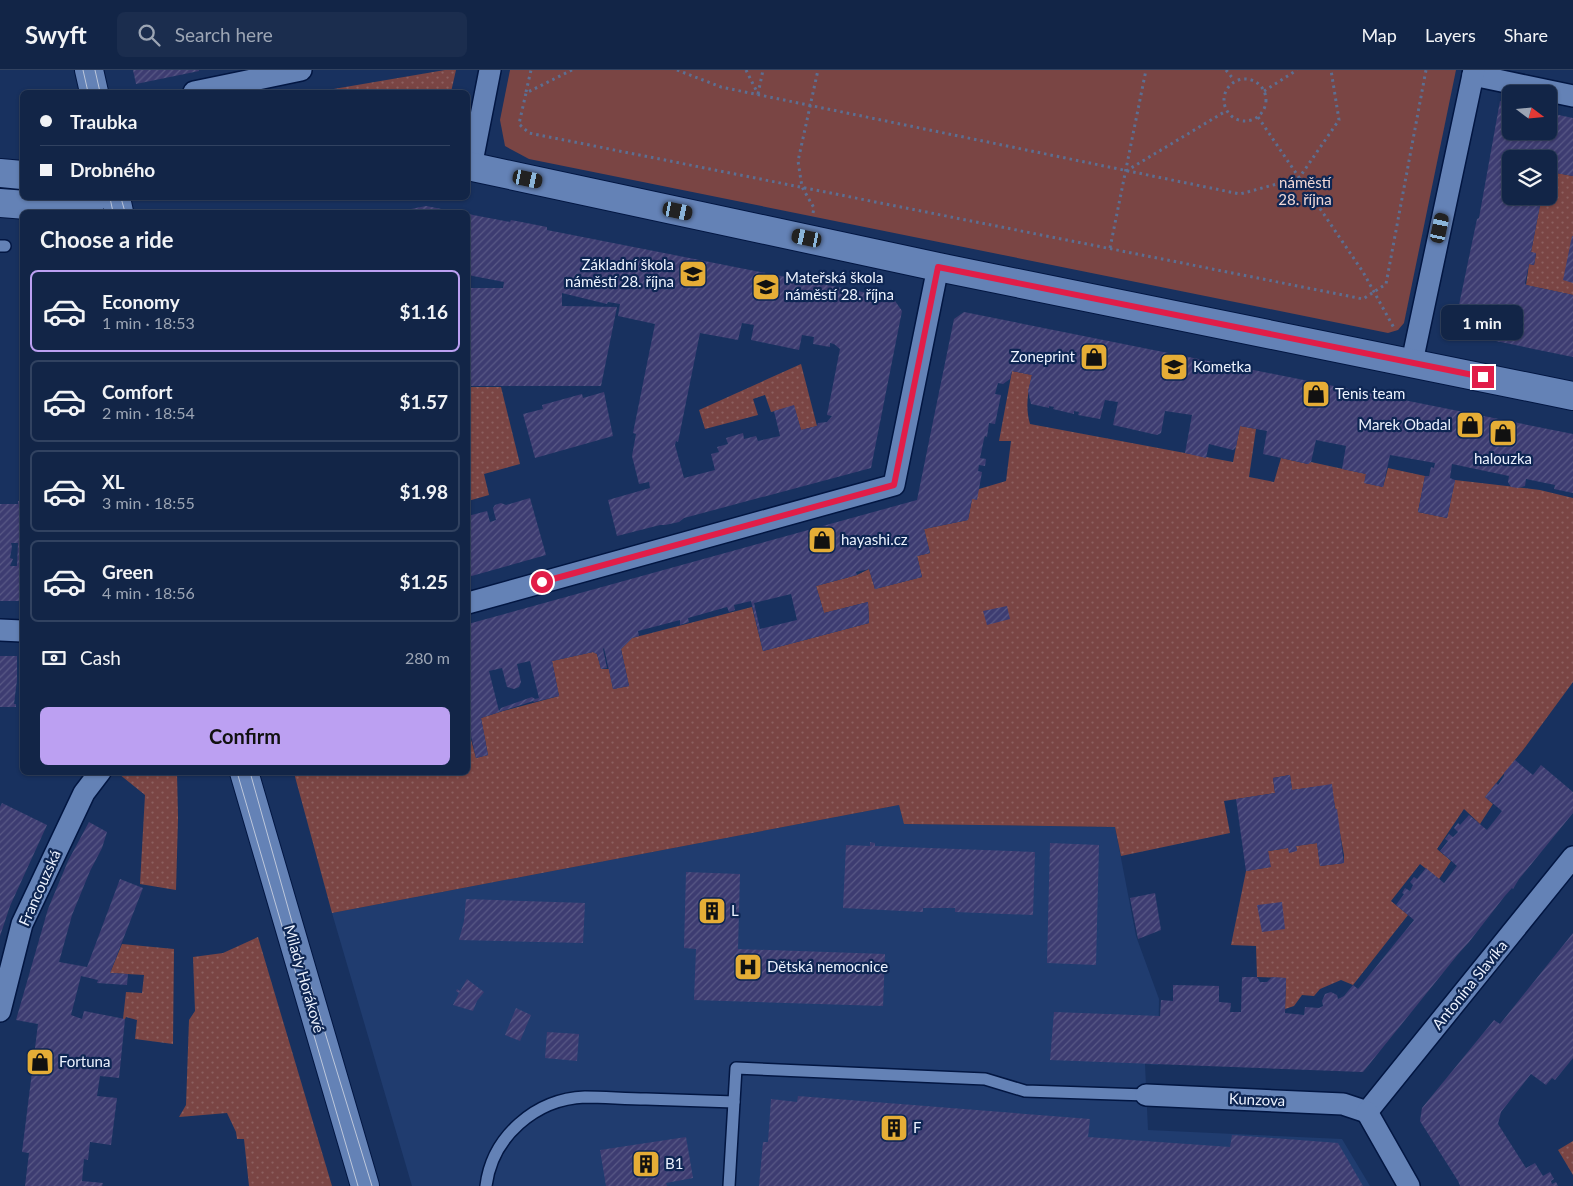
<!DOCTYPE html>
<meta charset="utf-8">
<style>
:root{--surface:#122547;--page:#1b2d4e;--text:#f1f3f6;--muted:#9ca5b4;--line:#314260;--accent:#bca0f2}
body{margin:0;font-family:Lato,sans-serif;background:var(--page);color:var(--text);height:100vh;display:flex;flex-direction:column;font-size:19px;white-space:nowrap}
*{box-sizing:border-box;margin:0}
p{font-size:16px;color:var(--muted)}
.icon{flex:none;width:28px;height:28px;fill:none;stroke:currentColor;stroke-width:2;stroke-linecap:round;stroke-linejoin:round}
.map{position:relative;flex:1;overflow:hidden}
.panel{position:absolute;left:20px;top:140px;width:450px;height:565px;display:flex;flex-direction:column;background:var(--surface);border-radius:8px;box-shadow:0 1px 4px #0004,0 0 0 1px var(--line)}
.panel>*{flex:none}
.hud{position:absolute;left:20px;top:20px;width:450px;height:110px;border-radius:8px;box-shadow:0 1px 4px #0004,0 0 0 1px var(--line);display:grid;align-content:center;height:110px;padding:0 20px;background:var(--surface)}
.needle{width:32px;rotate:106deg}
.controls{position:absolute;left:1502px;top:15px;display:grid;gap:10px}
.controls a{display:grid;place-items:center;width:55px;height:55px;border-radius:8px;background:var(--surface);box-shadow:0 1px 4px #0004,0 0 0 1px var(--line);font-size:25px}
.end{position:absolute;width:22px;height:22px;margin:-11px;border:6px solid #e11d48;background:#fff;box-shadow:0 0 0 2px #fff}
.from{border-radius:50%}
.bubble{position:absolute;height:35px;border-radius:8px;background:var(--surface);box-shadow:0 1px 4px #0004,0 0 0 1px var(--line);font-size:16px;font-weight:700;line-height:35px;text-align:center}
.car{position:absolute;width:15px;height:30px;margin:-15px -8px;border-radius:6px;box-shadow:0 0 4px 1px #0007;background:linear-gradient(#222 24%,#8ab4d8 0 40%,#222 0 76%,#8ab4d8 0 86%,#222 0)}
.hud b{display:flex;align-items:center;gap:18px;height:48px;font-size:19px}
.hud b+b{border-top:1px solid var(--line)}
.hud i{width:12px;height:12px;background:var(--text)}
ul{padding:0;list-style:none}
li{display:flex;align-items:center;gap:15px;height:82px;margin:0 10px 8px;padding:0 10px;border:2px solid var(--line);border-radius:8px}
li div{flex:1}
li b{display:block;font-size:19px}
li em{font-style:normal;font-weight:700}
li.selected{border-color:var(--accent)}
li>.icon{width:45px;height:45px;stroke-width:1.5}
h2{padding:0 20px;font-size:22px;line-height:60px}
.pay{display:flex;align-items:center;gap:12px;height:55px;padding:0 20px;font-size:19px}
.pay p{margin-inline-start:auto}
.primary-button{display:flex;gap:10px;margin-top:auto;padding:10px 20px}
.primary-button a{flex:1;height:58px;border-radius:8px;background:var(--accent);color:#111;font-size:20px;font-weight:700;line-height:58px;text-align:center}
header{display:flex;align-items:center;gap:30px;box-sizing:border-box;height:70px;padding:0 25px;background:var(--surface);border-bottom:1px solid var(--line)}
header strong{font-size:24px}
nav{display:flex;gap:28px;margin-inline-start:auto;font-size:18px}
.search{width:350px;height:45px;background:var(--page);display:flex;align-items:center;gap:12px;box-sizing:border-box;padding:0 18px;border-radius:8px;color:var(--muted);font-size:19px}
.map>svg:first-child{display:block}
.built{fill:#203c6f}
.grass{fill:url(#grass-dots)}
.park{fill:#7a4544}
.building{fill:url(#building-hatch);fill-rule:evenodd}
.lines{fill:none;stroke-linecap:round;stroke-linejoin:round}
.service-casing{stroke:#021642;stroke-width:14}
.minor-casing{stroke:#021642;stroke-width:24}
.tertiary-casing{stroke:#021642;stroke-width:30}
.path{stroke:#5c6f92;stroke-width:3;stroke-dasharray:2.5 4;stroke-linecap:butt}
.service{stroke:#6482b6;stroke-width:11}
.minor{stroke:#6482b6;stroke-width:21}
.tertiary{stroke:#6482b6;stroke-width:28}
.tram{stroke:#bdc7db;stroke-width:1}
.route{stroke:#e11d48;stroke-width:6}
.labels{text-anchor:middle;stroke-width:4.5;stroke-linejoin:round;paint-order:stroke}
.park-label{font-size:15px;fill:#f0d8d6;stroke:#0e2653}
.poi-label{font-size:15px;fill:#ecf2fe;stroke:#0e2653;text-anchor:start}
.street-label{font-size:15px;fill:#ecf2fe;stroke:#0e2653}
</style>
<header>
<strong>Swyft</strong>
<div class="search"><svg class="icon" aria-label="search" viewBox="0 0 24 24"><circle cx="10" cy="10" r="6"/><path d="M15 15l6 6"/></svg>Search here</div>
<nav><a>Map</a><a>Layers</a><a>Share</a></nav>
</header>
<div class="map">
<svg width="1573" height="1116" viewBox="0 0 1573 1116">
<defs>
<pattern id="grass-dots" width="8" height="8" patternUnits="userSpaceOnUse" patternTransform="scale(1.25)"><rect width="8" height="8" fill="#7a4544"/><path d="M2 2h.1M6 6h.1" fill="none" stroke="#8d6060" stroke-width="1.8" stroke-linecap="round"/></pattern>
<pattern id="building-hatch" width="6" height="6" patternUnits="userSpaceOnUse" patternTransform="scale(1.25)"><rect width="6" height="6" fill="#3d3c71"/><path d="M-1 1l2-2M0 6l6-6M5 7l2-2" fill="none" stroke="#595986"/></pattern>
</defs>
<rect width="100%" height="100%" fill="#18315f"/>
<polygon class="built" points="899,735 904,754 1115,757 1136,866 1159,929 1158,995 1145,994 1148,1060 1342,1069 1370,1116 412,1116 332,843"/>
<g class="grass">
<polygon points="445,0 456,0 451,22 316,22"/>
<polygon points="1551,102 1573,106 1573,225 1526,215 1529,194 1534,195 1536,184 1531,182 1540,135 1546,136 1549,126 1549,103"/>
<polygon points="801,294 817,356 801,360 794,336 771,342 765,325 753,329 758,345 705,359 699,340"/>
<path d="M1012,301l20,4c-4,17 -7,31 -2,49l203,38 7,-36 16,3 -7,48 25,5 7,-24 27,6 3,-2 55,12 -1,9 18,4 5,-19 37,8 -7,36 29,6 8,-38 85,10 33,8v184l-50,68 -38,47 8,7 -13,20 -16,-15 -27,40 14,12 -12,18 -19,-15 -29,37 17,14 -55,70 -12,-5 -21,9 -6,7 -12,-1 -8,11 -9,3 1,-31 -29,-1 -1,-31 -25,-1 15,-74 24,-4 -2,-16 20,-3 9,3 -1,-5 21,-3 3,23 24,-3v-8l-13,-70 -39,5 -2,-15 -17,3 2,15 -51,8 6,32 -109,23 -6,-29 -211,-3 -5,-19 -567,108 -38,-140 174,-1v-44l8,30 12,-3 -7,-37 22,-7 56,-15 -7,-35 41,-9 4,2 4,15h8l4,20 16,-3 -8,-37 11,-11 120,-31 11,44 106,-28 -1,-21 -44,11 -8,-27 41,-11 12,-6 6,20 47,-12 -5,-21 13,-3 -6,-24 44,-9 4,-21 7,-10 27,-8 5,-40h-12z"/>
<polygon points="468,317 501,317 520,394 484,404 489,425 468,431"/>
<polygon points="120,703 177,703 178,748 176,820 140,814 145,725 119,704"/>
<polygon points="258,867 332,1116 249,1116 244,1069 237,1069 236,1062 227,1043 179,1047 186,1035 189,950 195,941 193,887 223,883"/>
<polygon points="122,874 174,879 173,974 135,969 137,950 126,947 125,949 123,949 126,922 142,923 144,905 110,903"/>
<polygon points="1573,1071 1573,1105 1558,1080"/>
</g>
<polygon class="park" points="510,0 1456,0 1404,253 1398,260 1388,263 529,89 505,76 500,50"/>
<g class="building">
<polygon points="133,0 199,0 199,1 136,14"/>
<polygon points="1500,31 1511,34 1511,61 1549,61 1549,43 1573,48 1573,106 1551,102 1549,103 1549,89 1511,89 1511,126 1548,126 1546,136 1540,135 1531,182 1536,183 1534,195 1529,194 1525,213 1526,215 1573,225 1573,287 1452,262 1458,235 1459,235 1477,149 1479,148"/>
<polygon points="426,136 457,142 396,142"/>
<path d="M468,144l42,8 1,-2 36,7v3l346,68 9,13 -31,157 -187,50 -5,4 -14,3h-5l-43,11 -9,-36 42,-12 -1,-6 -10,2 -7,-28 4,-22 -3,-1 22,-109 -37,-8 2,-12 -12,-2 -1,2 -45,-11v13l55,1 -16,79h-133v-98h35l1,-6 -36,-7zM742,253l12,2 -3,15 48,10 3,-15 12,2 -1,7 17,3v-4l4,1 6,5 -13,66 5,1 -5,6 -9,1 -1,3 -16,4 -7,-25 -20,6 6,25 -22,5 -2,-5 -12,3 -1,-6 -17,5 2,6 -11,3 2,5 -8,2 4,16 -31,8 -9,-33 1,-4 2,1 22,-109 38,7z"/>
<polygon points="1572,166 1573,166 1573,213 1563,210"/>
<path d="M964,242l609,122v59l-19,-4 1,-4 -29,-6 -1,7 -7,2 -7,-1 -3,-5 1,-6 -57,-12 -2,14 5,2v1l-8,37 -29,-6 7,-36h4l2,-9 3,1 1,-5 -45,-8 -7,32 -19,-4 2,-9 -24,-5 4,-23 -30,-6 -5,22 -3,2 -45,-10 4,-23 -27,-5 -4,21 -3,3 -24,-6 -3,14 -21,-5 7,-38 -27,-4 -4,22 -4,2 -44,-10 5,-23 -13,-2 -5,19 -22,-4 1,-3 -5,-1v3l-21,-5 1,-2 -5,-1v2l-18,-4 -3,-13 4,-16 -20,-4 -2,8 -7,5 -5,-1 -3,11 6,1 -6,29 -6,-1 -2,14 -2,-1 -1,3 -4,19 6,1 -1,7 -6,-1 -1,6 4,1 -5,28 -5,-1 -4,21 -44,9 6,24 -13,3 5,21 -47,12 -6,-20 -13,3 1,3 -41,11 8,27 44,-11 1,21 -106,28 -12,-50 -17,4 1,5 -6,2 -2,-5 -39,11 1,4 -9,3v-5l-42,11 1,5 -7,2 -11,11 8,37 -16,3 -9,-41 -1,1 4,19 -6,1 -4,-15 -4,-2 -41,9 7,35 -25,6 -1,-1 -52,17 7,37 -12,3 -8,-35v-99l449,-124 37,-181zM791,524l6,26 -37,9 -6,-26zM530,591l9,37 -4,1 -3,-2 -31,11 -2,3 -10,-40 13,-3 5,19 7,2 5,-2 2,-5 -4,-18z"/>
<polygon points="604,322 613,366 535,388 523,344 543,339 542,335 582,324 583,328"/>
<polygon points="530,428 546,485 468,507 468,446 487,441 490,452 496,450 493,438 495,435 501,433 506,435"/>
<path d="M18,431h4v100h-22v-97h18zM11,473h7l-1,23h-7l3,-7 -3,-1 2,-11z"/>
<polygon points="1007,536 1010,549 987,555 983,541"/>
<polygon points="0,586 17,586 17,610 14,634 16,634 16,637 0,637"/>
<polygon points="1515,690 1533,705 1541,695 1573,722 1573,743 1519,809 1513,819 1512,818 1504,827 1469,872 1459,883 1363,1002 1050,990 1054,942 1160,946 1161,930 1173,931 1173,915 1219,916 1219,932 1231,933 1230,942 1241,942 1242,907 1257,907 1260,912 1267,912 1272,907 1286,908 1285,943 1304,945 1305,937 1319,938 1323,936 1322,931 1325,924 1331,922 1337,925 1338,929 1344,926 1353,915 1358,919 1414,850 1396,835 1404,824 1402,823 1405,818 1410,821 1413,815 1410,812 1414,807 1417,809 1426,798 1444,813 1457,796 1440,781 1448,771 1445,769 1449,764 1453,767 1458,762 1454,758 1458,753 1460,755 1469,745 1487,760 1502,741 1485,727 1496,713 1498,715 1504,706 1504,703"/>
<polygon points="1290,705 1292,720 1332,714 1335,739 1337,739 1344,793 1320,796 1317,773 1296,776 1297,781 1289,783 1288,778 1268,781 1271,797 1246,801 1236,729 1275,723 1273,708"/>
<polygon points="2,733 47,755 10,836 0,866 0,737"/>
<polygon points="89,752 107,762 102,778 90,801 72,845 59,892 87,897 120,809 143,818 110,903 128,904 127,915 97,913 98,910 81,906 71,945 82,949 84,941 125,949 119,1008 100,1006 97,1026 117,1028 111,1075 90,1072 88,1090 84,1089 82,1111 103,1113 102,1116 25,1116 29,1083 22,1082 38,954 16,950 48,839 68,791"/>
<polygon points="870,772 875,773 875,776 1035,782 1033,845 955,842 955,838 923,838 923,842 843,838 846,775 870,776"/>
<polygon points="1050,773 1099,775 1096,895 1047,893"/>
<polygon points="686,802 740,804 738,879 885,884 883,936 694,930 696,879 684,878"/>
<polygon points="1155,823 1161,860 1138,869 1130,828"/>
<polygon points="466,829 585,833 583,873 459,870 464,851"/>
<polygon points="1282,832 1285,859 1262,862 1257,835"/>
<polygon points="1573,863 1573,988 1555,1010 1552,1008 1546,1015 1531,1004 1501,1042 1498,1054 1526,1098 1535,1093 1543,1106 1550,1102 1554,1109 1551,1111 1552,1114 1556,1112 1558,1116 1460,1116 1458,1111 1420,1051 1422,1038 1494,950 1500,954"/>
<polygon points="467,909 484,922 477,931 473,941 453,935 459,923 456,921 457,919 460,921"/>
<polygon points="516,938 531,945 520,971 505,965"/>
<polygon points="547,962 579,964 577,991 545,988"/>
<polygon points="798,1026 1090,1049 1088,1067 1230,1077 1232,1065 1338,1073 1363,1116 759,1116 763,1072 768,1072 771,1029 797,1032"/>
<polygon points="686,1067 693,1108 666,1113 667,1116 606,1116 600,1080"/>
</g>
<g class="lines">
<defs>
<g id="service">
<polyline points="0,176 5,176"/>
<path d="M486,1116c6,-49 49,-87 99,-89 20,0 41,2 61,2 29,1 58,2 88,3"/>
<polyline points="729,1116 736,998 985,1009 1025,1021 1146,1025"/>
</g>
<g id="minor">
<polyline points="1473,5 1573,26"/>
<polyline points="194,22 301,0"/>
<polyline points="471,97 490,0"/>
<polyline points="1412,292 1474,0"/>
<polyline points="468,533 894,415 938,197"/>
<polyline points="0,560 22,561"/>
<polyline points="0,941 22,854 84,723 100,702"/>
<polyline points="1146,1025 1343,1034 1367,1042"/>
<polyline points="1367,1042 1573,787"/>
<polyline points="1367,1042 1409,1116"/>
</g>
<g id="tertiary">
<polyline points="89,0 94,22"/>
<polyline points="468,96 938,197 1573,326"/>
<polyline points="0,103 22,105"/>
<polyline points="116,128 119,142"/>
<polyline points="0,133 65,138 94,128"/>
<polyline points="244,702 365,1116"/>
</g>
</defs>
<use href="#service" class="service-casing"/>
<use href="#minor" class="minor-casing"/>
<use href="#tertiary" class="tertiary-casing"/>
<g class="path">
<polyline points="572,0 526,23 519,54 529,63 1363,229 1386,214 1426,0"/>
<polyline points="677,0 721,17 1240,124 1299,108 1339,50 1331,0"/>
<polyline points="746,0 758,24"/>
<polyline points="1226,0 1234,10"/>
<circle cx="1245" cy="30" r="21"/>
<polyline points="1264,21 1297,0"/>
<polyline points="526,22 531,0"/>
<polyline points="758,24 763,0"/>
<polyline points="1258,47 1363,202 1394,258"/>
<polyline points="1126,101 1226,41"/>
<polyline points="813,143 814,138 802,117 798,91 818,0"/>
<polyline points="1110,178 1146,0"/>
</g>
<use href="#service" class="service"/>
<use href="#minor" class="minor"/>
<use href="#tertiary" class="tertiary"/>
<g class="tram">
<polyline points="83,0 88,22"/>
<polyline points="95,0 100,22"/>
<polyline points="110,128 113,142"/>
<polyline points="121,128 125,142"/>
<polyline points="237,702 358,1116"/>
<polyline points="250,702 301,884 372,1116"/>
</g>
</g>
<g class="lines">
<polyline class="route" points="542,512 894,415 938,197 1483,307"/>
</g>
<defs>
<symbol id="school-square" viewBox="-11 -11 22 22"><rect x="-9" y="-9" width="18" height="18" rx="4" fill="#e5ad36" stroke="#0e2653"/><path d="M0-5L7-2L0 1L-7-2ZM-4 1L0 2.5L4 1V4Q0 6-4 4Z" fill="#111"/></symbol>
<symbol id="shop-square" viewBox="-11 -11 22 22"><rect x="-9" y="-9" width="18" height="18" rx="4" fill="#e5ad36" stroke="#0e2653"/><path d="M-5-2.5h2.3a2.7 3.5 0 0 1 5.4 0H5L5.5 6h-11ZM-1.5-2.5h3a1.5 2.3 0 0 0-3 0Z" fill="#111"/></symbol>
<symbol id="building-square" viewBox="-11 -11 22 22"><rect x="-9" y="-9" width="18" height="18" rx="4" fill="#e5ad36" stroke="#0e2653"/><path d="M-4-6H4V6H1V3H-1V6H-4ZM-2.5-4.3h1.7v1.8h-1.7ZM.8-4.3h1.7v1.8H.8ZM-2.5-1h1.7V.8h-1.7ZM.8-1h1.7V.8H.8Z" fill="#111"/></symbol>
<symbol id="hospital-square" viewBox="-11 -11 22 22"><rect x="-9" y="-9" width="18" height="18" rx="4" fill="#e5ad36" stroke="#0e2653"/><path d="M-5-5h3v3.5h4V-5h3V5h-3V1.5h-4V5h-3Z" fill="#111"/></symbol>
</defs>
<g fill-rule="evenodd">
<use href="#school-square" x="677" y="188" width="32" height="32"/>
<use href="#school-square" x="750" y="201" width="32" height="32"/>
<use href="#shop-square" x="1078" y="271" width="32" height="32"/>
<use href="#school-square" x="1158" y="281" width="32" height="32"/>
<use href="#shop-square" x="1300" y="308" width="32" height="32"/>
<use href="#shop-square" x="1454" y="339" width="32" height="32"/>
<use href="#shop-square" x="1487" y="347" width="32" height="32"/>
<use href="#shop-square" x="806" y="454" width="32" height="32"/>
<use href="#building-square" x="696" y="825" width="32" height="32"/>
<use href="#hospital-square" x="732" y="881" width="32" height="32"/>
<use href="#shop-square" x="24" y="976" width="32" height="32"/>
<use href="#building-square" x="878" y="1042" width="32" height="32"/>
<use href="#building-square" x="630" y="1078" width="32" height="32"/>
</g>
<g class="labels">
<g class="park-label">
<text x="1305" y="118">náměstí<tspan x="1305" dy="17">28. října</tspan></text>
</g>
<g class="poi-label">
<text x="674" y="200" text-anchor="end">Základní škola<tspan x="674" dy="17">náměstí 28. října</tspan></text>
<text x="785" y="213">Mateřská škola<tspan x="785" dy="17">náměstí 28. října</tspan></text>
<text x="1075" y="292" text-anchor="end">Zoneprint</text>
<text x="1193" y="302">Kometka</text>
<text x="1335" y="329">Tenis team</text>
<text x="1451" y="360" text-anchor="end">Marek Obadal</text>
<text x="1503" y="394" text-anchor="middle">halouzka</text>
<text x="841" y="475">hayashi.cz</text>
<text x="731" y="846">L</text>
<text x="767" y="902">Dětská nemocnice</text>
<text x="59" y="997">Fortuna</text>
<text x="913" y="1063">F</text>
<text x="665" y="1099">B1</text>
</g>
<g class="street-label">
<text transform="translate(40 818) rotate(-66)" y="5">Francouzská</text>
<text transform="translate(304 909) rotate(74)" y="5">Milady Horákové</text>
<text transform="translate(1470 915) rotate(-51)" y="5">Antonína Slavíka</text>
<text transform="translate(1257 1030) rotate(2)" y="5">Kunzova</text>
</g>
</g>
</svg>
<div class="controls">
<a><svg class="needle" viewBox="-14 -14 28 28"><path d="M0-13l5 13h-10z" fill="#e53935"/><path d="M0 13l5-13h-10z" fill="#9ca5b4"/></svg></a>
<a><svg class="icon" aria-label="layers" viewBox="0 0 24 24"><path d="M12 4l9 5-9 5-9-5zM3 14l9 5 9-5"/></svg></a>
</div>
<i class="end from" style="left:542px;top:512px"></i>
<i class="end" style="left:1483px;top:307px"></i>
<div class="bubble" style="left:1441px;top:235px;width:82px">1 min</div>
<i class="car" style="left:528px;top:109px;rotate:102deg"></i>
<i class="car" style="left:678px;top:141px;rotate:102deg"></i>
<i class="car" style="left:1440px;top:158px;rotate:12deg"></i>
<i class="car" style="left:807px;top:168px;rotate:282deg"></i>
<div class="hud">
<b><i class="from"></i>Traubka</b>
<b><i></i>Drobného</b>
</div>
<section class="panel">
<h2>Choose a ride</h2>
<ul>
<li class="selected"><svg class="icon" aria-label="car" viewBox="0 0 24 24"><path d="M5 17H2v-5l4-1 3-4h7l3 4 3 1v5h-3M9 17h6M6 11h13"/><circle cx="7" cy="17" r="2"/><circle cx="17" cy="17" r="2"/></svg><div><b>Economy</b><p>1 min · 18:53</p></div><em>$1.16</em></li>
<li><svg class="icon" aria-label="car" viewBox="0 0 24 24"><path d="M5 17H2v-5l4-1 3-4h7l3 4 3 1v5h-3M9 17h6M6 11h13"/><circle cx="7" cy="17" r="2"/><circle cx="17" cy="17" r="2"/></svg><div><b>Comfort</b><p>2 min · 18:54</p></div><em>$1.57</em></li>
<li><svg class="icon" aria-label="car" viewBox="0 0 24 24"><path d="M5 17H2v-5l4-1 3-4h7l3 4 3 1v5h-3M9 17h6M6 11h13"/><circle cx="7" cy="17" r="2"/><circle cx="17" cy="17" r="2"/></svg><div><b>XL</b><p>3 min · 18:55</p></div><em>$1.98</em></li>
<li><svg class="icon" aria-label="car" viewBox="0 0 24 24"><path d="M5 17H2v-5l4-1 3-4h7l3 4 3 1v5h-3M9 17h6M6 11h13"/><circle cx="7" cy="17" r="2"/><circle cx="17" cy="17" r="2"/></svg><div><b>Green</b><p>4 min · 18:56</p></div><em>$1.25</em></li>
</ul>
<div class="pay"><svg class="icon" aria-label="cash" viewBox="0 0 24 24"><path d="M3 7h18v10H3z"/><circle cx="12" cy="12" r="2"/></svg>Cash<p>280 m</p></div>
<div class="primary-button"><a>Confirm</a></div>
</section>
</div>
